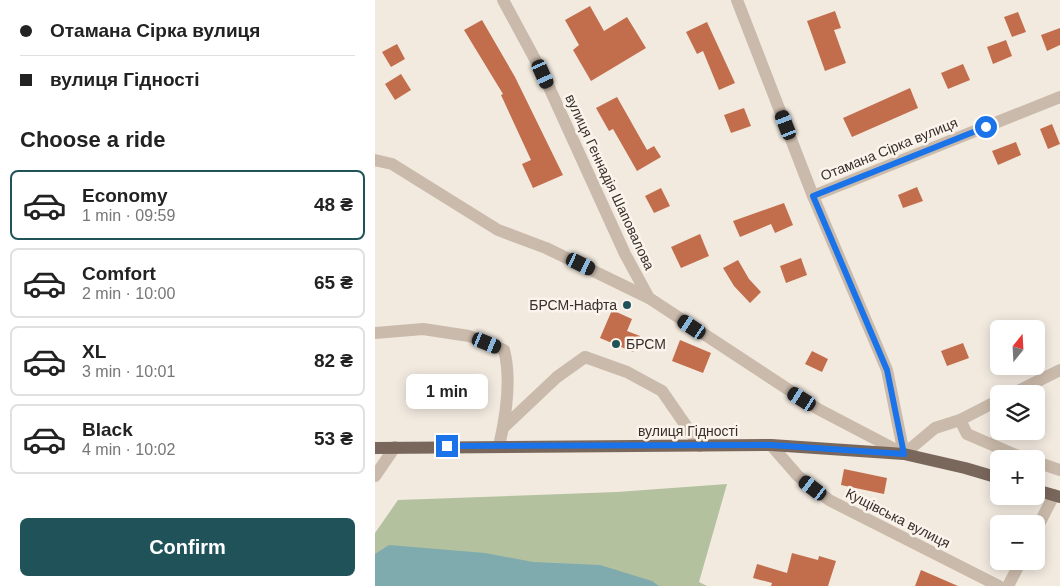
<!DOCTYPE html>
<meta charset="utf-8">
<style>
:root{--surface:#fff;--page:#f6f6f6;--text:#222;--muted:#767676;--line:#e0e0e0;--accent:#205359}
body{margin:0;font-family:Helvetica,sans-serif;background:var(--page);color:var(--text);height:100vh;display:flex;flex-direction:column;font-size:19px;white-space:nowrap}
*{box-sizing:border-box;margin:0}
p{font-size:16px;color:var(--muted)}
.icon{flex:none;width:28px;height:28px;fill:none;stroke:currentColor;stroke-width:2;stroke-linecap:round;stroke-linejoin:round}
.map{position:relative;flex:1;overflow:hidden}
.drawer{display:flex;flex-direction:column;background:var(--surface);width:375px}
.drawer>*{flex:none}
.top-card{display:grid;align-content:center;height:110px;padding:0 20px;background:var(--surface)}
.needle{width:32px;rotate:18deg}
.fabs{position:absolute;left:615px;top:320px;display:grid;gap:10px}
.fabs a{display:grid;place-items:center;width:55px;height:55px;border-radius:8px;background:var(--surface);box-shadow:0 2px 12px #0003;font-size:25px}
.end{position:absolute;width:22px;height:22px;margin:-11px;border:6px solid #1a73e8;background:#fff;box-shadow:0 0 0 2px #fff}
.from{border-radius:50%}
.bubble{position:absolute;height:35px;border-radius:8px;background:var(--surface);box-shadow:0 2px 12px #0003;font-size:16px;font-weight:700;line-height:35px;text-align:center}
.car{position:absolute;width:15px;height:30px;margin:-15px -8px;border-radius:6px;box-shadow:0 0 4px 1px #0007;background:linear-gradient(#222 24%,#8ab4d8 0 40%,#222 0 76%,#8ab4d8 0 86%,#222 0)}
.top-card b{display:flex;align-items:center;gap:18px;height:48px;font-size:19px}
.top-card b+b{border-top:1px solid var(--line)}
.top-card i{width:12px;height:12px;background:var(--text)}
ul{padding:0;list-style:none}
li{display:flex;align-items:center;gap:15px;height:70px;margin:0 10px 8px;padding:0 10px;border:2px solid var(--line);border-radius:8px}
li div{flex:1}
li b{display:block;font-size:19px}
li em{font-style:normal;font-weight:700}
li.current{border-color:var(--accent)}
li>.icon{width:45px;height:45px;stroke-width:1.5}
h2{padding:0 20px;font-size:22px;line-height:60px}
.primary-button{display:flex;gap:10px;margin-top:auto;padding:10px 20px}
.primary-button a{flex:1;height:58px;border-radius:8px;background:var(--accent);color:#fff;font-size:20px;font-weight:700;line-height:58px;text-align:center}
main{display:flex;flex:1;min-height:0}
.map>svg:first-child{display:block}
.green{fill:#b4c19f}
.water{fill:#7fabaf}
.building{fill:#c26e4d}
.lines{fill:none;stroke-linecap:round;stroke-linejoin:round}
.minor{stroke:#cabaab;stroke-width:12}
.major{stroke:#7a675c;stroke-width:12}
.route{stroke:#1a73e8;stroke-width:6}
.poi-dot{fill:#205359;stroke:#faf4ec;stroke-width:2}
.labels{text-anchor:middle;stroke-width:5;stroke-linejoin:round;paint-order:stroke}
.street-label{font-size:14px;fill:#382f2a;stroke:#faf4ec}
.poi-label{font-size:14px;fill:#382f2a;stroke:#faf4ec;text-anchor:end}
</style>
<main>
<section class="drawer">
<div class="top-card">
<b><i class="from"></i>Отамана Сірка вулиця</b>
<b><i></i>вулиця Гідності</b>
</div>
<h2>Choose a ride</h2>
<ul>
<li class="current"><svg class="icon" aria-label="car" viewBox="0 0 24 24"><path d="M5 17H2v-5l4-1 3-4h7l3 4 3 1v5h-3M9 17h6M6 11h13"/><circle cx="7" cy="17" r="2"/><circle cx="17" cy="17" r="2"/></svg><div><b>Economy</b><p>1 min · 09:59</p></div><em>48 ₴</em></li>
<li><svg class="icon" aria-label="car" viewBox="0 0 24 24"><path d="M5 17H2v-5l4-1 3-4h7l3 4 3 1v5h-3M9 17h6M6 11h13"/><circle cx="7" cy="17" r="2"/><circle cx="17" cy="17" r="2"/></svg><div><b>Comfort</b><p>2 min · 10:00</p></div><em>65 ₴</em></li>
<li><svg class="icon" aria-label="car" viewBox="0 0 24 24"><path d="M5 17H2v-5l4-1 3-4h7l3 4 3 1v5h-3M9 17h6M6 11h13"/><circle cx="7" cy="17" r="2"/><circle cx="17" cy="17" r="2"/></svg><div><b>XL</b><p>3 min · 10:01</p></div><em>82 ₴</em></li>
<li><svg class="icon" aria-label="car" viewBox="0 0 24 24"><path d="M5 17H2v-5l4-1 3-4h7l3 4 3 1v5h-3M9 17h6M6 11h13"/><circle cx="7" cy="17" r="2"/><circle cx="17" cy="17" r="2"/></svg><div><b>Black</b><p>4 min · 10:02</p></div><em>53 ₴</em></li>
</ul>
<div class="primary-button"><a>Confirm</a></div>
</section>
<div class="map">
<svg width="685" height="586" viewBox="0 0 685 586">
<rect width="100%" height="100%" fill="#f2eadf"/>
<polygon class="green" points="352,484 324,582 332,586 0,586 0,533 23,500 242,492"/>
<polygon class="water" points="14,545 110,553 158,562 225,565 277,581 284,586 0,586 0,554"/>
<g class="building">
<polygon points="215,6 229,31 252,17 271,48 216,81 198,50 204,45 190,20"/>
<polygon points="460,11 466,28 459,30 471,63 450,71 432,21"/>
<polygon points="643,12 651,32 637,37 629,17"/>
<polygon points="107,20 140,77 188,175 158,188 147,164 156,160 126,95 128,94 89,30"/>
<polygon points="332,22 360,83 344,90 328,51 322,54 311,32"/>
<polygon points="685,28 685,45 672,51 666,35"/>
<polygon points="631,40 637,56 618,64 612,47"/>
<polygon points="22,44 30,59 16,67 7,52"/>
<polygon points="588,64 595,80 573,89 566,73"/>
<polygon points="26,74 36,90 20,100 10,84"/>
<polygon points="535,88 543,108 477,137 468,118"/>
<polygon points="242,97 272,150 279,146 286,157 262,171 238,129 234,131 221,108"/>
<polygon points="369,108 376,126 356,133 349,115"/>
<polygon points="677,124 685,144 673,149 665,129"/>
<polygon points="641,142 646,155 623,165 617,151"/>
<polygon points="542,187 548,201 528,208 523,195"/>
<polygon points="286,188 295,206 279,213 270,196"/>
<polygon points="409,203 418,225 400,233 396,224 365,237 358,221"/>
<polygon points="325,234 334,256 306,268 296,247"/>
<polygon points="426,258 432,275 411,283 405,266"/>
<polygon points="363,260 374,279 386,292 375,303 359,286 348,268"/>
<polygon points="237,310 257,319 252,331 265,336 258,352 225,338"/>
<polygon points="305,340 336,353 328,373 297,361"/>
<polygon points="588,343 594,358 572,366 566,351"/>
<polygon points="437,351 453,359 447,372 430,364"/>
<polygon points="469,469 512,478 509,494 466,485"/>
<polygon points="417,553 443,560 444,556 461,561 453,586 396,586 397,583 378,578 382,564 412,573"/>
<polygon points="546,570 583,586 540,586"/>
</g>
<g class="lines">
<g class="minor">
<polyline points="128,0 168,74 250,254 274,298"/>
<polyline points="362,0 438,196 512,370 529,454"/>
<polyline points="0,160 17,164 123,230 171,248 274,298 443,409 529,454"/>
<polyline points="438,196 685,97"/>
<path d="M0,333l48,-4 46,7 35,14c8,30 2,66 -5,96"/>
<polyline points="637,394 685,370"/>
<polyline points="585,420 592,434 650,459"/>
<polyline points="128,428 182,377 210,357 252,372 287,391 325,446"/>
<polyline points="396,445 423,476 454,500 624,586"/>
<polyline points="529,454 560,428 585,420 624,400"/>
<polyline points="661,462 685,470"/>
<polyline points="0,476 20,447"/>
<polyline points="661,530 679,495"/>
<polyline points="633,586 646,561"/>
</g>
<g class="major">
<polyline points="0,448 396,445 529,454 590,468 624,478"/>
<polyline points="661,490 685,497"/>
</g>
</g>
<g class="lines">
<polyline class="route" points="72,446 396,445 529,454 512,370 438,196 611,127"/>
</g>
<g class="poi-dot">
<circle cx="252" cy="305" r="5"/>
<circle cx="241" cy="344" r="5"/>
</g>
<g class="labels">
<g class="street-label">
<text transform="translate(514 149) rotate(-22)" y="5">Отамана Сірка вулиця</text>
<text transform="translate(235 182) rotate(65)" y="5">вулиця Геннадія Шаповалова</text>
<text x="313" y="436">вулиця Гідності</text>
<text transform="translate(523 518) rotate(27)" y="5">Кущівська вулиця</text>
</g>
<g class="poi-label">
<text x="242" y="310">БРСМ-Нафта</text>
<text x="251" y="349" text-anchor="start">БРСМ</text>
</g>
</g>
</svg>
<div class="fabs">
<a><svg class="needle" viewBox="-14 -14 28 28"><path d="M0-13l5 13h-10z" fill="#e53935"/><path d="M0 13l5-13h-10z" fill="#767676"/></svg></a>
<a><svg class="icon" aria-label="layers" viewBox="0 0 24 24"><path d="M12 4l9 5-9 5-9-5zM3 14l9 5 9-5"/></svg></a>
<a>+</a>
<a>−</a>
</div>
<i class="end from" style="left:611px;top:127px"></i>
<i class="end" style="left:72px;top:446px"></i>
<div class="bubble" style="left:31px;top:374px;width:82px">1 min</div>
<i class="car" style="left:168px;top:74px;rotate:156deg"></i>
<i class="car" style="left:411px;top:125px;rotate:339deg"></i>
<i class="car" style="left:206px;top:264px;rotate:116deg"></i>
<i class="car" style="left:317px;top:327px;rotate:304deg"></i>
<i class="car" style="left:112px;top:343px;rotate:112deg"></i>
<i class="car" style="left:427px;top:399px;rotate:302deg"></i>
<i class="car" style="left:438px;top:488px;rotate:307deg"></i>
</div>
</main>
